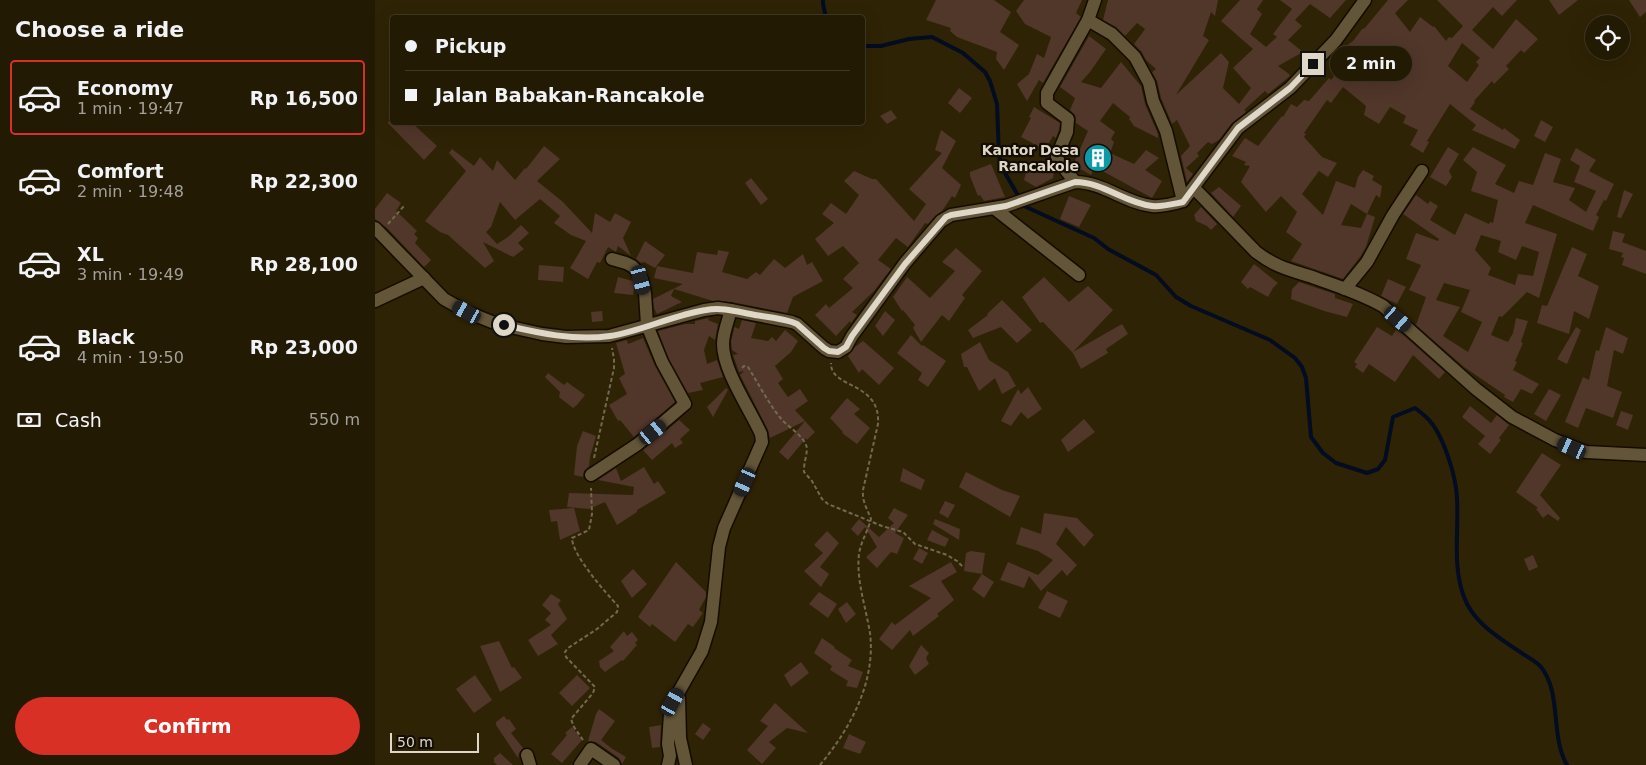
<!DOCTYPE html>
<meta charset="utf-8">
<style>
:root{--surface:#231a04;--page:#2f2713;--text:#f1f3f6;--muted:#a3a19a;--line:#403826;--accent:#d93025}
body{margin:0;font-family:"DejaVu Sans",sans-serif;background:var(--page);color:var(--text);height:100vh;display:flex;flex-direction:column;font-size:19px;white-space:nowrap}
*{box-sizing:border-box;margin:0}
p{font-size:16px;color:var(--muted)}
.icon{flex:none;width:28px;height:28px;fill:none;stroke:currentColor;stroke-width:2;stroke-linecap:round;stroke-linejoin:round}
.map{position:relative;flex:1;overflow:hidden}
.details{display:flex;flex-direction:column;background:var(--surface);width:375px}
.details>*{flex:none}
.banner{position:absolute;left:15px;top:15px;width:475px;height:110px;border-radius:5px;box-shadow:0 5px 20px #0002,0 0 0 1px var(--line);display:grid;align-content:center;height:110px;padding:0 15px;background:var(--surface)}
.fabs{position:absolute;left:1210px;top:15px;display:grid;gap:10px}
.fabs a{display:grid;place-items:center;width:45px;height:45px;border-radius:50%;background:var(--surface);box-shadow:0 5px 20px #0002,0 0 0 1px var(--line);font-size:25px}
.scale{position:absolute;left:15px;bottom:12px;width:89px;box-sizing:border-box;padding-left:5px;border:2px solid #dfd7c7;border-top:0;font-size:14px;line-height:18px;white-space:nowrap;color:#dfd7c7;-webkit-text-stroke:4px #130d03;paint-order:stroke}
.end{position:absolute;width:22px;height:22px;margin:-11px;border:6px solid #dfd7c7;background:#111;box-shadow:0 0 0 2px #111}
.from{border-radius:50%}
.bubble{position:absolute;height:35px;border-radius:18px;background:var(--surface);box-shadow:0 5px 20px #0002,0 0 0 1px var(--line);font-size:16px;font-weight:700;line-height:35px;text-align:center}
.car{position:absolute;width:15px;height:30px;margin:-15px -8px;border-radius:6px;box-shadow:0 0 4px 1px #0007;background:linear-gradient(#222 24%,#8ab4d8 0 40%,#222 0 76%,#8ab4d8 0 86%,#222 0)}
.banner b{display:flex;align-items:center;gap:18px;height:48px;font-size:19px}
.banner b+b{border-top:1px solid var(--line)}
.banner i{width:12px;height:12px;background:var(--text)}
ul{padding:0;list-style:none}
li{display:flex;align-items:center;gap:15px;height:75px;margin:0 10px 8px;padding:0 5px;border:2px solid transparent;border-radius:5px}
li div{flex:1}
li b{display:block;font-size:19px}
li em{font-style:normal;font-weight:700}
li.current{border-color:var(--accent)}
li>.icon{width:45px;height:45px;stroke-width:1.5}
h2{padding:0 15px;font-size:22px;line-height:60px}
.pay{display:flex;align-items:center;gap:12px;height:55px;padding:0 15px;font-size:19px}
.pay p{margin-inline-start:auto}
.button{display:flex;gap:10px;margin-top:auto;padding:10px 15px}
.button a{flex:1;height:58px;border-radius:30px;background:var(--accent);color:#fff;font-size:20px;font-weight:700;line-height:58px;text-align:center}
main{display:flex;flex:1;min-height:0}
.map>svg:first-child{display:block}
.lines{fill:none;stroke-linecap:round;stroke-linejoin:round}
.stream{stroke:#030c20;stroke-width:4}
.building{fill:#51362a;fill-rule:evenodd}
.minor-casing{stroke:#150c00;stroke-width:15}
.path{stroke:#736950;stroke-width:2;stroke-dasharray:4 2.5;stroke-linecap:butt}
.minor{stroke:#635537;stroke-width:12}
.route{stroke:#dfd7c7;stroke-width:6}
.labels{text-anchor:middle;stroke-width:4.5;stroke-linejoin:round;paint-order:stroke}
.poi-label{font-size:14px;font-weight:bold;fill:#dfd7c7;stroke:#130d03;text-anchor:end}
</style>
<main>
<section class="details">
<h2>Choose a ride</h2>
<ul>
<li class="current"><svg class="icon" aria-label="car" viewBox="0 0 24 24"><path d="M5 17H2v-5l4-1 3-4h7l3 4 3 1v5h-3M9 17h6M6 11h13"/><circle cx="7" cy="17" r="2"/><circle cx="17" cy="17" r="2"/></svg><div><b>Economy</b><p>1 min · 19:47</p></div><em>Rp 16,500</em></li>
<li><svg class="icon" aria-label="car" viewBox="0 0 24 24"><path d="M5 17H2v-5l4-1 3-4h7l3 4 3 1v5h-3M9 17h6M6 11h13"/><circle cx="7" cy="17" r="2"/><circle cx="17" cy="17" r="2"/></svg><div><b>Comfort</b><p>2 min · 19:48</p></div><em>Rp 22,300</em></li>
<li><svg class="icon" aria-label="car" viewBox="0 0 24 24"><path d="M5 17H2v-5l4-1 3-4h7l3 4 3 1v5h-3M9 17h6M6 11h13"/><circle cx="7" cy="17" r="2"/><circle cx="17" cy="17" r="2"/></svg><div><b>XL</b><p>3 min · 19:49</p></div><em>Rp 28,100</em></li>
<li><svg class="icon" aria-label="car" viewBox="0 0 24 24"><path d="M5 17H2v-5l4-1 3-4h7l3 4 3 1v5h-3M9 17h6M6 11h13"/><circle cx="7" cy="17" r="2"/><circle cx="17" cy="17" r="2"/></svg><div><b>Black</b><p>4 min · 19:50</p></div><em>Rp 23,000</em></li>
</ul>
<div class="pay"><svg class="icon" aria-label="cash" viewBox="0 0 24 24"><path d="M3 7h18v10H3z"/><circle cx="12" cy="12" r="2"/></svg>Cash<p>550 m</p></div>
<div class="button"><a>Confirm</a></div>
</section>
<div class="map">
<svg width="1271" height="765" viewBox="0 0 1271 765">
<rect width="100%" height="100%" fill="#2f2305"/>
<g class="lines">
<g class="stream">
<polyline points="448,0 448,4 451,18"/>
<path d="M488,46h18l28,-7 23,-2 31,16 22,19 5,9 7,23 2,52 6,17 19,33 70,32 14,11 48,26 20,22 15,9 79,34 25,18 7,9 4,11 5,59 12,16 13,10 31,10 11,-4 7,-9 8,-43 22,-9c4,3 8,6 12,10 16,15 29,58 30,80 2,33 -5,67 7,99 10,27 36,41 59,57 6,4 14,8 18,13 21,26 9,69 26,98"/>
</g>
</g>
<g class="building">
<polygon points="561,0 619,0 636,12 625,32 644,45 629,70 621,59 622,52 582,37 575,31 576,28 551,20"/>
<polygon points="649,0 707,0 701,13 706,17 668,83 664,80 652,101 642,84 654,74 662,54 669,58 676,37 650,24 641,11"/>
<polygon points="733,0 843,0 840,16 836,12 828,36 834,40 801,95 846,53 854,62 848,88 864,104 876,88 858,68 878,49 846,21 865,0 888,0 882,9 887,14 875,34 891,47 902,37 898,34 917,9 905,0 971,0 955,18 935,4 920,20 927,26 913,40 928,52 903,66 914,74 915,76 893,94 890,91 869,110 871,112 857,123 844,140 837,144 833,142 822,153 824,156 811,168 818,174 812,182 806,156 815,146 802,120 797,124 786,98 782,81 777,72 781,69 771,60 766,51 759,44 770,29 762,23 750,36 741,27 728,20"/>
<path d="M1013,0h20l-13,13 15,19 10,-15 13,10 1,-1 12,15 3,-4 3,1 11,-12 -26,-26h80l-15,16 -9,-9 -21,23 21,19 23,-30 22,20 -14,14 -3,-3 -15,16 3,3 -15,15 -2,-3 -18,20 1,1 -5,7 33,21 1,-2 16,12 -5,9 -43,-19 4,-5 -26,-21 -23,37 2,1 -6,11 -13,-8 8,-15 -15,-7 3,-7 -16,-9 -11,17 -15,-9 2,-9 -23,-19 -12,16 -4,-3 -23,33 2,1 -2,3 18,20 15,6 -9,14 -9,-6 -17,23 21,21 13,-34 19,7 3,-11 5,-7 11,6 -2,4 10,6 -2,12 -4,-3 -9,19 8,3 -9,30 -6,10 -17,22 -52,-18 11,-17 -16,-12 11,-20 -16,-16 -15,16 -25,-30 9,-16 -6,-1 2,-3 -14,-6 13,-18 13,8 24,-30 1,1 8,-13 6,3 7,-7 5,1 20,-23 2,2 21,-26 -7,-7 8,-6 10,-13 1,1zM1087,43l18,15 -4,4 3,3 -12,17 -19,-16zM976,204l16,10 -6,14 -20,-3z"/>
<polygon points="1174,0 1203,0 1184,15"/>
<polygon points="1254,0 1271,0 1271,12 1265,17"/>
<polygon points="714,36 731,49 715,72 706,82 726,88 746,62 766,86 770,104 783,134 783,138 759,126 754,119 755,117 738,103 725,121 740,132 736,139 739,142 735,153 759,164 771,150 784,158 770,170 787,181 777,198 720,167 716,175 698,165 713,131 701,123 700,115 695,110 700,98 685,87"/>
<polygon points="584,88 597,98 585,113 573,103"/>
<polygon points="659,107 685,123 684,130 681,138 678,136 670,150 646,137 656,118 654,117"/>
<polygon points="516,110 522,118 512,124 505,116"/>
<polygon points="1166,120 1178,127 1170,142 1159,136"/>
<polygon points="12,122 36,122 62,146 49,160"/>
<polygon points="566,130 581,141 567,168 586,185 580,198 577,196 567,211 560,216 553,224 550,223 533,247 521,238 503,260 516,269 499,291 477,312 482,315 476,323 475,321 461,336 440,315 451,304 454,308 478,288 468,279 484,263 468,246 453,256 440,239 459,223 447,214 456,203 471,214 484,195 469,181 479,171 497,179 501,179 539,221 551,204 534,189 567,153 560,150"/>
<polygon points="169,146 185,159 162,181 188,202 217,233 220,213 235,222 240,213 256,222 248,238 256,256 243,246 241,252 233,247 225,263 222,262 213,279 195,268 211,241 196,235 179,223 185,216 165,199 140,220 125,202 116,227 111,232 122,244 133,237 146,225 154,233 143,243 149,249 138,257 108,242 119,261 110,268 73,235 65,232 50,221 91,171 74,153 77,149 99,166 105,157 118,171 122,160 140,180 150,168 151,169"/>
<polygon points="1073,147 1084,154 1074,171 1077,177 1071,186 1055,177"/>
<path d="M1098,147l33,18 -11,19 19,9 5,-12 14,4 12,-32 16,6 -8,23 22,6 -6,12 17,12 10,-21 -22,-9 6,-16 -10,-6 6,-12 20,12 -7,11 25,13 -8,17 -2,-1 -8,15 3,2 -6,14 -60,-26 -8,18 32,11 -18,64 -12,-6 -25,25 -3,-1 -8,19 17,7 5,-9 3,-15 12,3 -7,21 2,1 -8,18 2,1 -4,8 26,14 -7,10 -11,-5 -8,13 -9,-5 1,-2 -41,-28 -48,-42 10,-28 -17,-7 12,-25 -15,-6 10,-26 22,8 1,-2 -36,-25 13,-19 12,9 2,-3 8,5 -8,14 25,15 10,-22 24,11 1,-2 3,1 5,-23 -27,-9 6,-19 -14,-12zM1106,235l20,6 -3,11 18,8 6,-14 17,6 -6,24 -15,-2 -3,11 -27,-10 3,-7 -16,-18zM1069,283l26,7 -9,22 21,10 -14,30 -25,-16 17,-29 -24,-7z"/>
<polygon points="654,161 679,171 678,178 661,187 649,180"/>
<polygon points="616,164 630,197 609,201 605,195 603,196 595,176 595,172"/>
<polygon points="376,178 393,199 386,205 370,183"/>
<polygon points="844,187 866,206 858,217 836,193"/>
<polygon points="1249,190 1258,194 1246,218 1242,217"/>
<polygon points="12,193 26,203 21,211 42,231 39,234 43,238 40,243 56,260 49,267 12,228 0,219 0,209"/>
<polygon points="694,196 716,205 704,227 685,219"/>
<polygon points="826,207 842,224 836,230 832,226 821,221 819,215"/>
<polygon points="1238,231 1250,234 1247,242 1271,251 1271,274 1247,265 1249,258 1246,257 1248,253 1234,249"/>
<polygon points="270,241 290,255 280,268 269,262 266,263 261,259"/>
<polygon points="1197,247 1212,254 1203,276 1224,286 1214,319 1199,311 1194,334 1162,323 1167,305 1172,306"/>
<polygon points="581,248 607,271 587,295 590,298 574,321 567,315 546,342 538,328 540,325 528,310 527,311 518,297 532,277 555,298 580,271 567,262"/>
<polygon points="343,250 354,252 347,272 372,279 381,272 385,275 399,259 410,268 428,254 432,265 437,262 448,281 418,297 412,313 357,302 338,301 299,289 296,296 307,302 282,314 279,308 278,299 308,284 279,278 282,266 318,273 322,252 342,255"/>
<polygon points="879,264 903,283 898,288 893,297 875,287 873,289 866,282"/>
<polygon points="164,265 189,267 188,282 163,280"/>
<polygon points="243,277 258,281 260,286 258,295 239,293"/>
<polygon points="669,277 694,302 713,286 738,310 698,352 747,324 753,334 731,349 733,353 706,369 698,353 668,322 665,323 647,297"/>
<polygon points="1013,279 1031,287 1022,304 1006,296"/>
<polygon points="924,282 960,294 960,298 978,304 972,317 949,311 916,299 917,289"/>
<polygon points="627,300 657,330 642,343 626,327 598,338 593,330 613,315 612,314"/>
<polygon points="227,311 228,321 217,322 216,312"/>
<polygon points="510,311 520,320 508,336 500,326"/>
<polygon points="334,318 333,320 343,324 340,340 334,336 329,350 332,364 342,360 348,377 325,383 328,390 313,393 294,359 283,331 310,324 320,324 320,321"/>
<polygon points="367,320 381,323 376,338 393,341 397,337 401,341 410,330 423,341 416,352 400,366 408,379 403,383 413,397 425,389 433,401 420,410 440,432 432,440 431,438 413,460 404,452 430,421 395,438 393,430 365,375 369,371 364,372 358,355 363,354 357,350 356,341 359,329 359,327 364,329"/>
<polygon points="1002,327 1017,336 1021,330 1026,333 1070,372 1064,379 1038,355 1020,382 994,364 988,373 980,367 982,364 979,362"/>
<polygon points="1201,327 1206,330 1192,364 1182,359"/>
<polygon points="1231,327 1253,338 1248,354 1239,350 1232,386 1247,392 1238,418 1211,408 1203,428 1190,422 1208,377 1214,380 1221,350 1224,351"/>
<polygon points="536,335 547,346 548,345 571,361 553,387 543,380 547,373 522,353"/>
<polygon points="268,338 280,366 300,402 259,437 245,420 243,421 234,405 252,394 244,378 250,374 241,343 252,340 253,344"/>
<polygon points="488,341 519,368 504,385 487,369 484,373 473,356 480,347"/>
<polygon points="605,342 614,360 633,372 641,386 627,394 620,378 604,391 592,367 589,367 586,354"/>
<polygon points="173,373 189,385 192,382 210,395 202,405 198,408 184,397 185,392 170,377"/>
<polygon points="653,387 667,409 653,419 646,412 636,426 626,421 643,389 646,394"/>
<polygon points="351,388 353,390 338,417 332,407"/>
<polygon points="1174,389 1186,395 1171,421 1159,414"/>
<polygon points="472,398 485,409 479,414 495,428 482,444 467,433 468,432 455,418"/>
<polygon points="1095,406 1116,423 1122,415 1134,425 1124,438 1126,440 1115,454 1103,444 1110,436 1087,417"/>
<polygon points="1246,411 1258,415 1253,430 1241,425"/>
<polygon points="709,419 720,432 693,452 686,440"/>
<polygon points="304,420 315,430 305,439 308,443 300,448 297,443 277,460 268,450"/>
<polygon points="208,431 221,436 215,457 214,466 209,471 208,477 199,475 202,446"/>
<polygon points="1167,453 1186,465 1165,495 1185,518 1183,521 1173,514 1168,518 1161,509 1163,508 1141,492"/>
<polygon points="269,467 279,484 283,481 291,493 262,510 262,512 242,525 230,502 214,509 192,507 194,493 258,495 259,487 223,480 241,468 246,481"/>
<polygon points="528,468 550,480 546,490 525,481"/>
<polygon points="591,472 627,490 645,496 635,517 584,487"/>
<polygon points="570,501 580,505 573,518 564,513"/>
<polygon points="199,508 205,531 185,540 182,521 176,522 174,510"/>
<polygon points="519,508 533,515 520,533 529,538 522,554 516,552 502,568 491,557 502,547 490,527 483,536 476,529 484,519 504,537 519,523 513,518"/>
<polygon points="669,513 702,518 719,535 709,547 691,527 681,544 702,565 692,576 687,570 666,591 654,576 649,588 625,580 633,562 663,575 678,560 663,551 641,544 646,527 666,534"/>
<polygon points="560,519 585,529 584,540 558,524"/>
<polygon points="557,530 574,539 570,547 552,540"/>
<polygon points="452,531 464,543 445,567 454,574 446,587 429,571 448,553 439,545"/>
<polygon points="544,548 553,553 547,564 538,559"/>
<polygon points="596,551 610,553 607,574 589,571 591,553"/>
<polygon points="1158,555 1163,567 1154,571 1149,559"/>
<polygon points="301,562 331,592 331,597 324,610 328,613 318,627 313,624 300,642 277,624 275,627 263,617"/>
<polygon points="576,562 582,572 566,581 579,600 562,614 564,616 538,636 535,630 517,650 504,639 517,622 520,625 556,598 534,586"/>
<polygon points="258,569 272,584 257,598 246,581"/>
<polygon points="607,574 619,582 609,598 597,589"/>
<polygon points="672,591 693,601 685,618 663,608"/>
<polygon points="444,592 462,604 453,618 434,604"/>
<polygon points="176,594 186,600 183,604 192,619 176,635 183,644 163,656 153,640 176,625 170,620 176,613 167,605"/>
<polygon points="472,602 481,614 471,623 463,609"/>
<polygon points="249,631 252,636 257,632 263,640 260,643 262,645 248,661 247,660 230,672 225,667 224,661 239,651 235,647"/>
<polygon points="447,638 460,647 459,648 477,660 473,666 488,672 482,688 471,686 473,681 455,670 457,666 439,653"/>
<polygon points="124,641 137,668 139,667 147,678 125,692 105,646"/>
<polygon points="546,645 554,653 551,658 554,664 540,675 534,666"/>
<polygon points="426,662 434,673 416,687 409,675"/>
<polygon points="100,675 117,700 99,713 81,689"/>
<polygon points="202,675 215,688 197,706 184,693"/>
<polygon points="400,703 433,733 412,728 394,742 401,748 387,764 372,750 393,726 385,721"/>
<polygon points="224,709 240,721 226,740 236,748 251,757 247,764 244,758 221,742 213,741 221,714"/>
<polygon points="129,716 132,720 134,719 141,729 136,733 148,748 144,753 143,758 121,725 121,722"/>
<polygon points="328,723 336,729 328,740 320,734"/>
<polygon points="286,725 285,747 277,748 274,727"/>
<polygon points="197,727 207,740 187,763 176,754 192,735 190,733"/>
<polygon points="474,734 491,742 485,754 468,748"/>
<polygon points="125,753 138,765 122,765 119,762 119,758"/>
</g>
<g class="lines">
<defs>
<g id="minor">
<polyline points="713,20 737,34 760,57 774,83 778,101 791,131 808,201"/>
<polyline points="700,182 682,159 682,156 692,132 693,119 672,103 672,93 713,20 720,0"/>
<path d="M819,188l62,64c21,16 35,18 59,26 23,8 47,16 68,28l93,83 36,28 43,23 31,12 60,3"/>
<polyline points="619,208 704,275"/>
<path d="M0,228l69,71 23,13 25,10 23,6 27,6 24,3 43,-1 95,-26 14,-2 13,2 61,12 5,2 27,24 5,3 9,1 8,-5 6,-11 53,-73 36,-42 10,-6 55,-9 69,-24c28,0 50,21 77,24 10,1 21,-2 31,-5l55,-73 52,-40 46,-48 29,-40"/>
<polyline points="970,289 992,262 1018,215 1047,171"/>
<polyline points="0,301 49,278"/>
<polyline points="216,475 263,444 310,404 287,362 272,325 270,293 267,280 261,270 257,266 251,263 237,259"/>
<polyline points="304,698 305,738 311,765"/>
<polyline points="152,755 155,765"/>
<polyline points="205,765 216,749 239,765"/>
<path d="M293,765l2,-9 -2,-12 2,-30 3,-12 29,-51 9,-29 8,-75 5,-19 38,-86 -1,-8c-11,-25 -38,-63 -38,-90 0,-11 5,-23 8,-34"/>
</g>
</defs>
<use href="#minor" class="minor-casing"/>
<g class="path">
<polyline points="13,224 29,206"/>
<path d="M367,368l2,-2 4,1c11,18 21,37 34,53 8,8 19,14 24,25 3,5 -3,19 -2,27l8,9 10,18 6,5 54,22 21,6 12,12 32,11 10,6 6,6"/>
<polyline points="219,458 239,368 239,359 237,348"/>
<path d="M208,740l-9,-13 -3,-8 22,-26 2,-6 -29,-30 -1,-5 3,-4 29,-19 20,-17 1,-6c-12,-13 -46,-51 -46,-68l17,-8 3,-16 -1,-26"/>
<path d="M445,765c30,-36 56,-83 50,-132 -4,-25 -14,-53 -11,-79 2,-13 9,-23 12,-35 -4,-11 -9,-17 -8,-29l15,-66c3,-43 -48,-35 -47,-61"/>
</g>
<use href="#minor" class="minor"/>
</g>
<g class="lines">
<path class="route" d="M129,325c34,8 70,16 106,11 32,-5 63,-21 96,-26 17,-3 32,2 49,5 12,2 25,3 37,7l5,2 27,24 5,3 9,1 8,-5 6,-11 53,-72 41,-47 5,-2 55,-9 69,-24c28,0 50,21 77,24 10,1 21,-2 31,-4l55,-74 52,-40 23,-24"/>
</g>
<defs>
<symbol id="building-disc" viewBox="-11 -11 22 22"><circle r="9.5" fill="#0f9aa8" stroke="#130d03"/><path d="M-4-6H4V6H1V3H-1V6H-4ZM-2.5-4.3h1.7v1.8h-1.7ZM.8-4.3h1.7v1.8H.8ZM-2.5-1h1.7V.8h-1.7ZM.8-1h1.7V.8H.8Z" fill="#fff"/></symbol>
</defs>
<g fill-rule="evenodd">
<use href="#building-disc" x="707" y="142" width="32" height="32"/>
</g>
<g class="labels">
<g class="poi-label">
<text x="704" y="155">Kantor Desa<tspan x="704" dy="16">Rancakole</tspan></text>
</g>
</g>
</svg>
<div class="fabs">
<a><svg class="icon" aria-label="locate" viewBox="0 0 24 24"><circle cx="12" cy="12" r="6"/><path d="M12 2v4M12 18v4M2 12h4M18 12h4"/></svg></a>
</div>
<div class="scale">50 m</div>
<i class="end from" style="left:129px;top:325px"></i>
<i class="end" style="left:938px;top:64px"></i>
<div class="bubble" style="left:955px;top:46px;width:82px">2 min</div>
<i class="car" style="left:266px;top:280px;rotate:165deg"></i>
<i class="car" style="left:92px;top:312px;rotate:299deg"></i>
<i class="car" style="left:1023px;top:319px;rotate:131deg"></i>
<i class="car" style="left:278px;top:432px;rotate:51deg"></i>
<i class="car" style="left:1197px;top:448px;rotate:295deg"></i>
<i class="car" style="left:370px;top:482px;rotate:204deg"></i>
<i class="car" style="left:298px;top:702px;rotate:29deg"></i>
<div class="banner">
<b><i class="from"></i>Pickup</b>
<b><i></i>Jalan Babakan-Rancakole</b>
</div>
</div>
</main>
